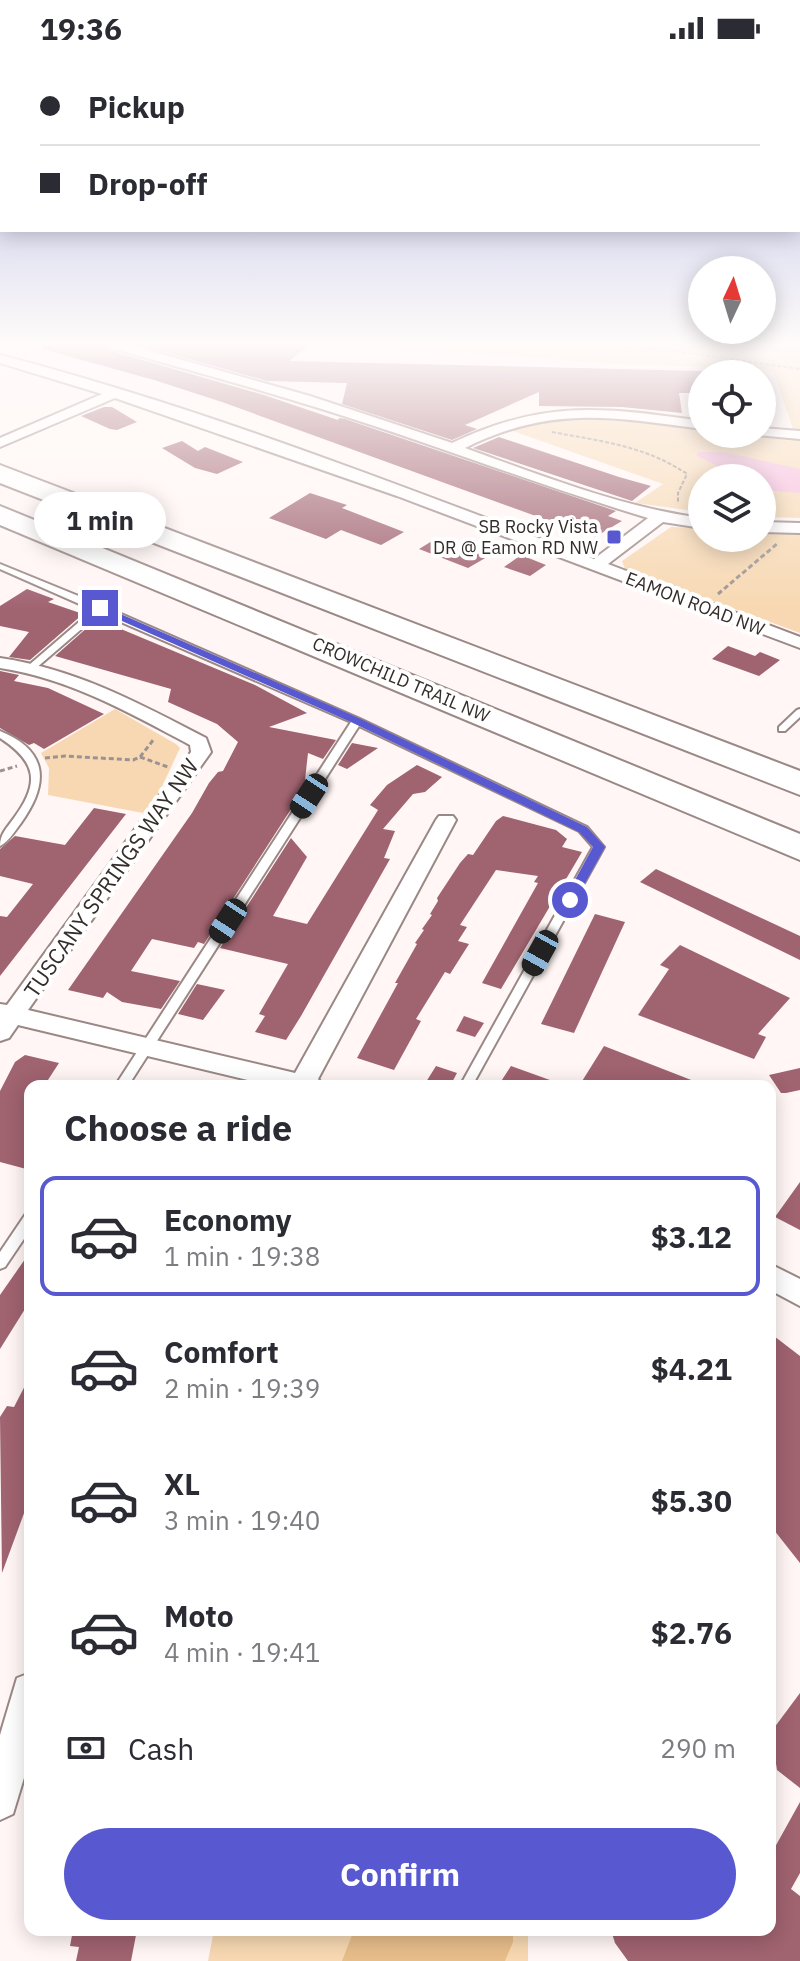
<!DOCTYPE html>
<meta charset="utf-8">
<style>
:root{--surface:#fff;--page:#f7f7f7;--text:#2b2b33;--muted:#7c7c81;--line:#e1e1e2;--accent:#5858d0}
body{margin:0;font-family:"IBM Plex Sans",sans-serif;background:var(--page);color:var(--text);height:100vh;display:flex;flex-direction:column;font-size:30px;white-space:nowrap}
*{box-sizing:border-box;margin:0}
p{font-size:26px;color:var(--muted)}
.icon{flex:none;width:44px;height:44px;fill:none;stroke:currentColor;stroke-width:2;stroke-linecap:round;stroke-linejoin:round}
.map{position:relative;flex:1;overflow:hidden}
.sheet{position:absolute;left:24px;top:1024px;width:752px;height:856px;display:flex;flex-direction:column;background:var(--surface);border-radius:16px;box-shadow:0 4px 20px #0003}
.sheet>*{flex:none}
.guide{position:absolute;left:0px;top:0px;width:800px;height:176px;box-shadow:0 4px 20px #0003;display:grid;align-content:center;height:176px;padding:0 40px;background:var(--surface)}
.needle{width:52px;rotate:4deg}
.fabs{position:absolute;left:688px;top:200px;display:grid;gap:16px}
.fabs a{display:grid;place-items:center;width:88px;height:88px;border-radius:50%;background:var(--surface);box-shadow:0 4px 20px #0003;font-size:40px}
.end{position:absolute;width:36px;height:36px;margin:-18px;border:10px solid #5858d0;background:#fff;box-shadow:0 0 0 4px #fff}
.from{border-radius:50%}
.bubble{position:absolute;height:56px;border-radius:28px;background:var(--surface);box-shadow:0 4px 20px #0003;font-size:26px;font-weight:800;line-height:56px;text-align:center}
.car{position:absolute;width:24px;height:48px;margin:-24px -12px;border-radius:10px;box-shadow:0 0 6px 2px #0007;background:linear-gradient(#222 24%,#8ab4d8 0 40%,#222 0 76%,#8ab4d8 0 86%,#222 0)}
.guide b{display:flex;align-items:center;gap:28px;height:76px;font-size:30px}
.guide b+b{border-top:2px solid var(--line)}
.guide i{width:20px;height:20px;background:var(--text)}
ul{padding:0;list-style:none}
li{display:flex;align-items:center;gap:24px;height:120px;margin:0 16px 12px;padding:0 24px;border:4px solid transparent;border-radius:16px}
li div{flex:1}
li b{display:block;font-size:30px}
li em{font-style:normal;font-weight:800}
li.current{border-color:var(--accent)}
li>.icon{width:72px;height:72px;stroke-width:1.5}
h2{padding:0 40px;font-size:36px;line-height:96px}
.pay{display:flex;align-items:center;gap:20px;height:88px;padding:0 40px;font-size:30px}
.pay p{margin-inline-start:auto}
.primary-button{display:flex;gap:16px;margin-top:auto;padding:16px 40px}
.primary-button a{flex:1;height:92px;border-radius:48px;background:var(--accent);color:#fff;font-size:32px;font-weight:800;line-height:92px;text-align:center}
.status{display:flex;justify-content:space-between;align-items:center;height:56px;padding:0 40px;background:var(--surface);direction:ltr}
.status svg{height:22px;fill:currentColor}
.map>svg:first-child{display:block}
.green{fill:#f7d8b2}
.forest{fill:#e7bd8a}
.water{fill:#f6badc}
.building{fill:#a06370}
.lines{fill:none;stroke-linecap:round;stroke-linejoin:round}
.service-casing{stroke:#9a8885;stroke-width:4}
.minor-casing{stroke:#9a8885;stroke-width:4}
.motorway-casing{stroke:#9a8885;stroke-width:4}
.path-far1{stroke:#9b9392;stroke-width:2;stroke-dasharray:4 2;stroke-linecap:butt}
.path{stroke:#9b9392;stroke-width:3;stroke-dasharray:5 3;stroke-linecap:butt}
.service{fill:#fff;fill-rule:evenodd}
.minor{fill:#fff;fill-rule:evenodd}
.motorway{fill:#fff;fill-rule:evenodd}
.route{fill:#5858d0}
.poi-dot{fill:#5858d0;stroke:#fff;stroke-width:3}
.labels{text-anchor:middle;stroke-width:8;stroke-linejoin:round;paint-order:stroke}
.far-poi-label{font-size:18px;fill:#352d2c;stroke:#fff;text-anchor:end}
.far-street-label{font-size:18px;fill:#352d2c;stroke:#fff}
.street-label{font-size:22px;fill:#352d2c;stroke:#fff}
</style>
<div class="status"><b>19:36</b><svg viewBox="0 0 49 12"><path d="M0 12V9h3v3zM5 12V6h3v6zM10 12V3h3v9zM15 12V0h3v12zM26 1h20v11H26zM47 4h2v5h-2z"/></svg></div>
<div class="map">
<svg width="800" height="1905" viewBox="0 0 800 1905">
<rect width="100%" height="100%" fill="#fff6f5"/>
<g class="green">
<polygon points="349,288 800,288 800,373 793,373 774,317 764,313 612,308"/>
<polygon points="595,361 702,373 702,378 800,383 800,462 762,461 762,422 702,422 702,456 635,447 663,428 507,373 550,362"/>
<polygon points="671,471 702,472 702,482 762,482 762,477 800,477 800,577 625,513 622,505"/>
<polygon points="115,653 176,688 180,692 159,737 143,757 48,739 49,712 41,697"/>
<polygon points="214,1874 528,1874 528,1905 208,1905"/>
</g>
<polygon class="forest" points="354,1874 513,1874 513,1886 505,1905 342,1905"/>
<polygon class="water" points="698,396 723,396 800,413 800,437 762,434 762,422 730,422 729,416 697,400"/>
<g class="building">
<polygon points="42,288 105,288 108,294 264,339 338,364 339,362 345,363 616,455 608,460 622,465 595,481 588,479 222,346 154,324 42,293"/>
<polygon points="136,288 311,288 289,305 702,315 702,337 679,337 682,357 622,351 539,350 539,336 465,369 477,373 452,384 342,348 347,327 267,325"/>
<polygon points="104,351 112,351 137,366 117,374 110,373 81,360"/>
<polygon points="499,381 619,421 651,430 632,445 473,392"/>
<polygon points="182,385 198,395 205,391 243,406 217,418 195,412 162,392"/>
<polygon points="310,437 347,449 342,452 404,476 381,489 341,474 326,483 269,462"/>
<polygon points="437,482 487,501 468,512 419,493"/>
<polygon points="521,499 546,509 530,520 504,511"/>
<polygon points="27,533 54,543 48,546 83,558 30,604 9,601 29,576 0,570 0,550"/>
<polygon points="97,563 255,629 307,657 269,671 336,684 323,703 308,697 304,733 204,888 198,886 194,892 152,883 131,915 180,925 161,953 122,946 107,936 103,942 68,934 192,757 209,727 218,716 223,715 238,686 217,668 168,646 171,633 55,600"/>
<polygon points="728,590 755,600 760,596 780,604 759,620 712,603"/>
<polygon points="0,615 19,619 14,625 48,632 104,658 44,693 34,687 29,689 0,672"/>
<polygon points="352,687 378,692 347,713 338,709"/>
<polygon points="417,709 442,721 425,736 413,738 383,773 395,775 384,802 390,803 301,960 286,984 255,976 265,960 259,958 288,908 220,892 291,782 307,801 273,860 307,868 378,754 370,749 387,729"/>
<polygon points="94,752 126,758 0,920 0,860 7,861 33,828 0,820 0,793 15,780 65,789"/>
<polygon points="503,760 556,774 567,783 562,791 582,796 501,933 482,927 538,827 534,826 538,820 496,814 460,869 467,871 458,885 469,888 450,918 445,916 416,963 421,965 394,1014 357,1002 398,927 395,927 417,888 415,887 424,874 422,873 432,859 430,858 438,845 437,842 460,807 468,798 473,799 496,765"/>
<polygon points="656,813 800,880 800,904 640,826"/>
<polygon points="595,858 625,866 574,977 541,968"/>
<polygon points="680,889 790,942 758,978 766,981 754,1003 638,959 669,913 660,909"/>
<polygon points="197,928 225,934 203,964 178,958"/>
<polygon points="464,960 484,967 475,981 456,975"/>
<polygon points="604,990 704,1029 704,1030 579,1030"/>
<polygon points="25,999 59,1007 44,1030 30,1030 30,1114 0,1106 0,1035 15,1006"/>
<polygon points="436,1010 457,1017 450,1030 426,1026"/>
<polygon points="511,1010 561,1028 560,1030 498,1030"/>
<polygon points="800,1012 800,1034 786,1037 781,1037 769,1019"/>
<polygon points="800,1126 800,1174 775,1161"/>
<polygon points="30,1196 30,1245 0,1293 0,1239"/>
<polygon points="770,1277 800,1300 800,1507 770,1469"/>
<polygon points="30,1320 30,1441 2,1517 0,1361 7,1350 14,1351"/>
<polygon points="800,1637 800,1732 777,1714 771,1676"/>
<polygon points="800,1746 800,1817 791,1833 800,1840 800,1905 628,1905 615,1887 611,1874 770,1874 770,1800"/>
<polygon points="73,1874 137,1874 131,1905 76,1905 79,1891 70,1890"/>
</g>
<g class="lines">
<defs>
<g id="service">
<polygon points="696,338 699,340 702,355 701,371 697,369 693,340"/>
<polygon points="0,508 103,550 360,663 587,771 604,791 472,1030 460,1030 593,791 579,775 359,670 128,1030 115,1030 351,666 100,557 35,613 29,613 29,609 93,554 0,513"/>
<polygon points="800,653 800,661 785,675 779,675 779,671 797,654"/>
<path d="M0,675c49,20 49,53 21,92 -6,8 -12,18 -21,23 0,-12 7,-18 14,-28 26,-35 23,-56 -14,-80z"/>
<polygon points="30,1158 30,1174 5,1211 0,1213 0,1196 25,1159"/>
</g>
<g id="minor">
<path d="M108,288h18l184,52 142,47c92,-44 152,-36 250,-22v8c-91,-12 -151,-24 -237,19 78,28 155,59 237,70v10l-39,-6 -55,42 192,73v11l-403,-152 -282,-98 -115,49v-9l102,-44 -102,-31v-8c201,52 398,130 594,204l54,-41c-117,-35 -229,-80 -346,-115 -64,-20 -129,-37 -193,-56z"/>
<polygon points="762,372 800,375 800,383 757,379 762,378"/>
<polygon points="762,466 800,467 800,477 762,476"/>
<path d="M0,602c76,11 139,45 206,80l5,14 -183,258 267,63 141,-253 3,-4h14l3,4 -138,259 6,7h-51l-255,-61 -9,13 -9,3v-37l7,1 184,-253 -1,-7c-62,-33 -120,-66 -190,-77z"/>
<polygon points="770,1208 800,1223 800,1250 770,1234"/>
<polygon points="30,1617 30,1702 13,1758 0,1764 0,1679 17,1622"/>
</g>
<g id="motorway">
<polygon points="0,409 800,715 800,739 0,427"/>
<polygon points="0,450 800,778 800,804 0,469"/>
</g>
</defs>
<use href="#service" class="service-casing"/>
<use href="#minor" class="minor-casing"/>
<use href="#motorway" class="motorway-casing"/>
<g class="path-far1">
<polyline points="623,288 800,313"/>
<polyline points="698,288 800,295"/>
<polyline points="794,288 800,288"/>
<path d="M552,376c48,9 94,14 135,42l-9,19v10"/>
</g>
<g class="path">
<polyline points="718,538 778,487"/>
<polyline points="140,701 168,711"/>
<polyline points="45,702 65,700 133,704 140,701 154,683"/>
<polyline points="0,715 17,710"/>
</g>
<use href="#service" class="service"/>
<use href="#minor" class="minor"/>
<use href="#motorway" class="motorway"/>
</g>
<linearGradient id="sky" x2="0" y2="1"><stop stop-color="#adb6e3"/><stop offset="0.52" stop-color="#fffbfa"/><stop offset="1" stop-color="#fffbfa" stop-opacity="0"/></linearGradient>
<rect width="800" height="554" fill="url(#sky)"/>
<polygon class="route" points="100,549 361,663 587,771 605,791 574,847 565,847 564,844 593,791 579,776 353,667 97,554"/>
<rect class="poi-dot" x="606" y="473" width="16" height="16" rx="4"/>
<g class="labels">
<g class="far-poi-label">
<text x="598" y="477">SB Rocky Vista<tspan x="598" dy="21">DR @ Eamon RD NW</tspan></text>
</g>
<g class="far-street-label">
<text transform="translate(695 548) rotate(21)" y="6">EAMON ROAD NW</text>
<text transform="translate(401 624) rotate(23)" y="6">CROWCHILD TRAIL NW</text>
</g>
<g class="street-label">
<text transform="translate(111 822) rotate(-55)" y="8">TUSCANY SPRINGS WAY NW</text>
</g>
</g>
</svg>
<div class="fabs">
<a><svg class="needle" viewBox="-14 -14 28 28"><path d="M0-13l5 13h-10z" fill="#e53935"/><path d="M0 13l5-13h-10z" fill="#7c7c81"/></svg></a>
<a><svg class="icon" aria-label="locate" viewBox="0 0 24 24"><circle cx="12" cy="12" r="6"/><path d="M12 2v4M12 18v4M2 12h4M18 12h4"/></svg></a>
<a><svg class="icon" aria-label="layers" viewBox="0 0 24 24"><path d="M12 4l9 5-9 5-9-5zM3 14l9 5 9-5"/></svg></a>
</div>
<i class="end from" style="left:570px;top:844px"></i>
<i class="end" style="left:100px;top:552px"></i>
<div class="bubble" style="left:34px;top:436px;width:132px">1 min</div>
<i class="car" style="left:309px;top:740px;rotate:213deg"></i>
<i class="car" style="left:228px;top:865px;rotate:213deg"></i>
<i class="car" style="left:540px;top:897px;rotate:209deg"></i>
<div class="guide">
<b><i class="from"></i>Pickup</b>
<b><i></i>Drop-off</b>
</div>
<section class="sheet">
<h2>Choose a ride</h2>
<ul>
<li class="current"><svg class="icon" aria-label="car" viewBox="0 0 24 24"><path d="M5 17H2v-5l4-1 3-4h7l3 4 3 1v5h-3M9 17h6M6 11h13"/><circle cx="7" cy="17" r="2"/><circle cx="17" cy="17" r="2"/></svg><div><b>Economy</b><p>1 min · 19:38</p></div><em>$3.12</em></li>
<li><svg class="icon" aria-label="car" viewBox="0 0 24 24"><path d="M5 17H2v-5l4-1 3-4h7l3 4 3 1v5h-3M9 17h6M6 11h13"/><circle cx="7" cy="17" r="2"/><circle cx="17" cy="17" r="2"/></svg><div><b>Comfort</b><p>2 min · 19:39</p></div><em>$4.21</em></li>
<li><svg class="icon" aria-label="car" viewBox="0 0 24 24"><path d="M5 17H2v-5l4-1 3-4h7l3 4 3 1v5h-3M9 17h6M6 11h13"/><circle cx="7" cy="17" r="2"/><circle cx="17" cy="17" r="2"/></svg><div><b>XL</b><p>3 min · 19:40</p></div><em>$5.30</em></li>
<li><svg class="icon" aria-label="car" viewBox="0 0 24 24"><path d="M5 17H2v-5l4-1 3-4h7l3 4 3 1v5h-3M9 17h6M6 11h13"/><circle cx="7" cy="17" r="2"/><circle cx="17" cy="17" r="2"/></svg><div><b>Moto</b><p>4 min · 19:41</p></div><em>$2.76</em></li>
</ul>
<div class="pay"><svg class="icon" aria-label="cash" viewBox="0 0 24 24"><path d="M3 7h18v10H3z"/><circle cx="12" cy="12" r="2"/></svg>Cash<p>290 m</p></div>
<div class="primary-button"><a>Confirm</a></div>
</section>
</div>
